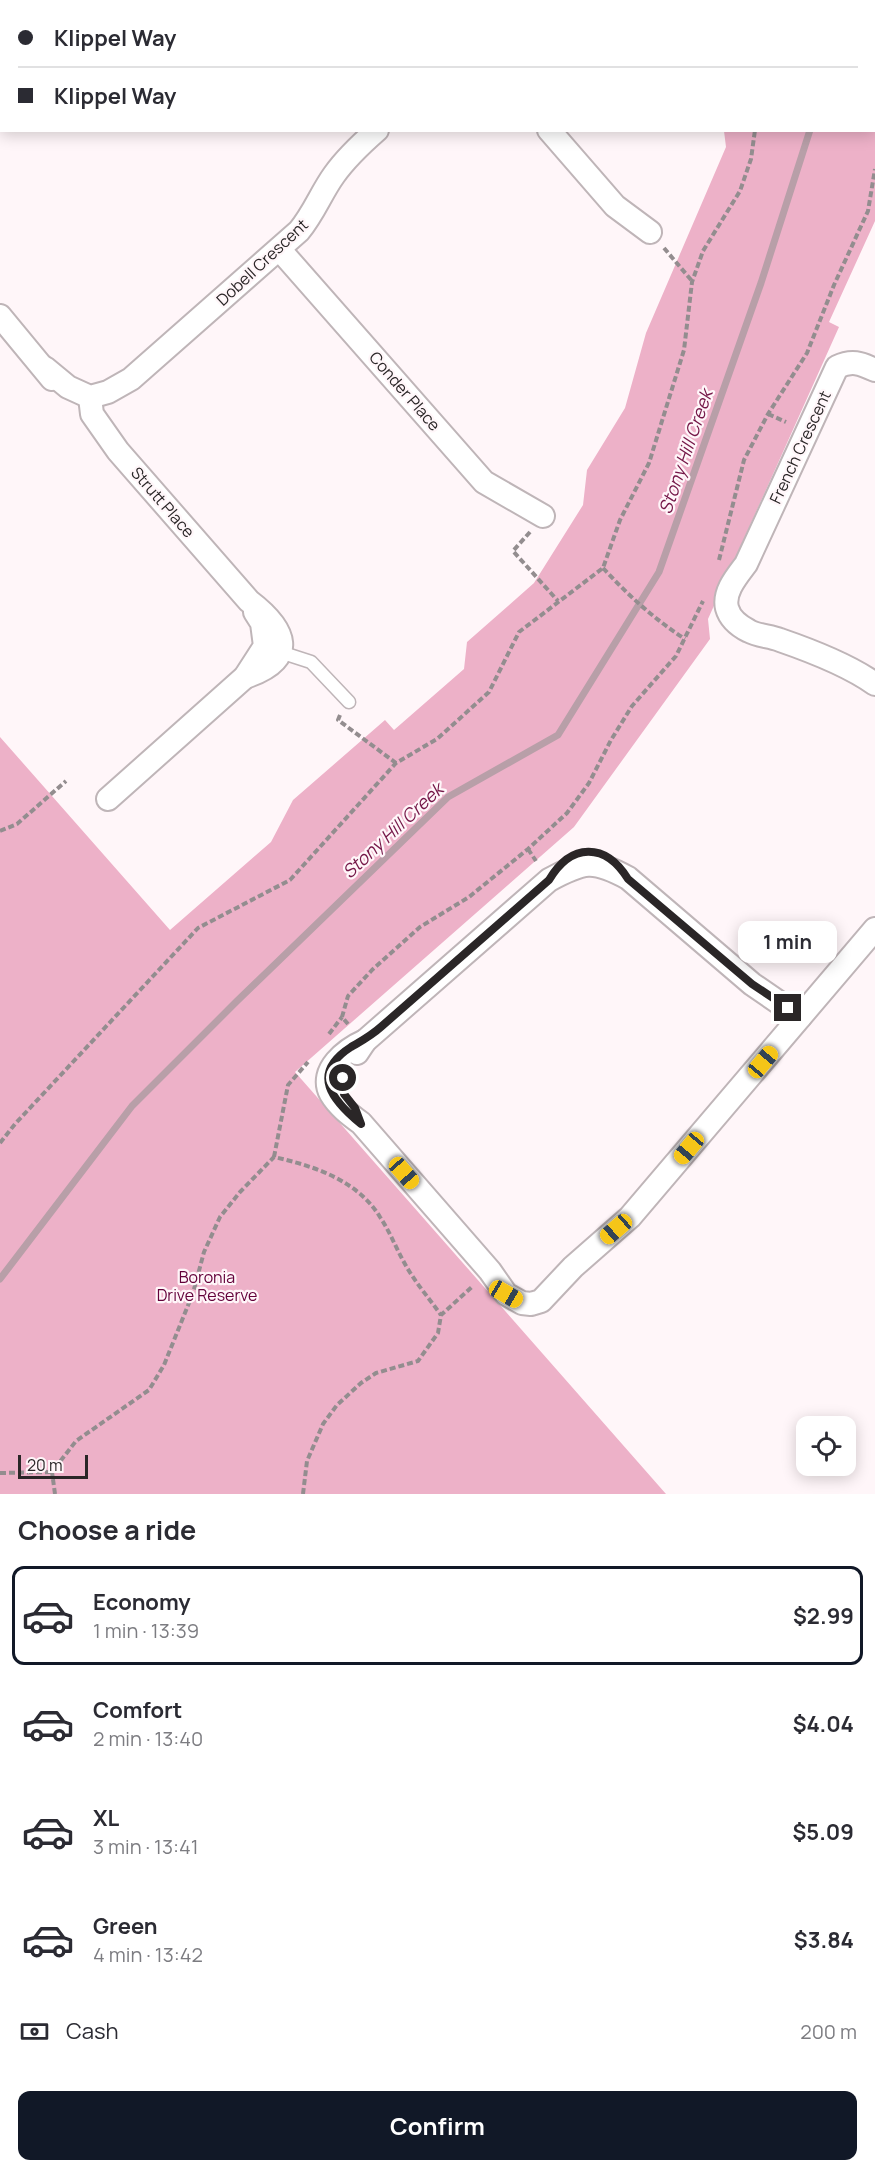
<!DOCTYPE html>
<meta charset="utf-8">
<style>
:root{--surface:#fff;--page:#f7f7f7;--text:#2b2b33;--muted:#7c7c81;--line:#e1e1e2;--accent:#111827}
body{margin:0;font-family:Manrope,sans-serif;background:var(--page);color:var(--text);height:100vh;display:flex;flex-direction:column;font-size:22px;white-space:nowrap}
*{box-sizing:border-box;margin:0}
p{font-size:20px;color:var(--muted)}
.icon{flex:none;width:33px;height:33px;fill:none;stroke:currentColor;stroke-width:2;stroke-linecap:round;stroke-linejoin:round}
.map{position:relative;height:1494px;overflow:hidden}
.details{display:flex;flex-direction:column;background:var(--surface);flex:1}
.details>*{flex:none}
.banner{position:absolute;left:0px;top:0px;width:876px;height:132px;box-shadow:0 3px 15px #0003;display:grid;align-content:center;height:132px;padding:0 18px;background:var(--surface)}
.buttons{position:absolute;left:796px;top:1416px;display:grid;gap:12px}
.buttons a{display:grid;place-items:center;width:60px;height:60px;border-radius:12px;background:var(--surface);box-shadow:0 3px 15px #0003;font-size:30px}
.scale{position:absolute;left:18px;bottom:15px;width:70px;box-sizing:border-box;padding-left:6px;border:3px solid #2a2627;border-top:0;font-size:16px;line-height:21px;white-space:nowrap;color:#2a2627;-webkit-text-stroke:4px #fff6f9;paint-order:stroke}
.end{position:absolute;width:27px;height:27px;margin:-14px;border:8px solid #2a2627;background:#fff;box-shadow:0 0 0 3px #fff}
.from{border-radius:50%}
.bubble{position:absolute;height:42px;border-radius:12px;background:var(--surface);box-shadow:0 3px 15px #0003;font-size:20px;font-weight:700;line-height:42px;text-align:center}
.car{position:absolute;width:18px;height:36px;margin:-18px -9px;border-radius:8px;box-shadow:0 0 4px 2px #0007;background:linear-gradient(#f5c518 24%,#345 0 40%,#f5c518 0 76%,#345 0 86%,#f5c518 0)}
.banner b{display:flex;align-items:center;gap:21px;height:57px;font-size:22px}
.banner b+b{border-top:2px solid var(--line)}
.banner i{width:15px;height:15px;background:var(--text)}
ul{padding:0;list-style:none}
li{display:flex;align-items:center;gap:18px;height:99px;margin:0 12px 9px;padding:0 6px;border:3px solid transparent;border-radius:12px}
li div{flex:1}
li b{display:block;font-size:22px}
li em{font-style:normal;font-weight:700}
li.current{border-color:var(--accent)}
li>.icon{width:54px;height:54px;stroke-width:1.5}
h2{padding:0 18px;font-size:27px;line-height:72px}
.pay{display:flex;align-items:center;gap:15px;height:66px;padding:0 18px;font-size:22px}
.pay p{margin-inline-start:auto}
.button{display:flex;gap:12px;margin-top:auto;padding:12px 18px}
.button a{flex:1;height:69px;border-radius:12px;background:var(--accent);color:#fff;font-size:24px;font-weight:700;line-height:69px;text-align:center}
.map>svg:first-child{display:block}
.green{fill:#edb1c8}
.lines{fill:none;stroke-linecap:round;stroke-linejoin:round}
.stream{stroke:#b89fa8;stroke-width:7}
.lane-casing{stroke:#bfb5b8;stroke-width:15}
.street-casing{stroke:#bfb5b8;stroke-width:26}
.path{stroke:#938d8f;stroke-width:4;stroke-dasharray:6 3;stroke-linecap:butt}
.lane{stroke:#fff;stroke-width:12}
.street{stroke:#fff;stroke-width:22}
.route{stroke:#2a2627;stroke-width:8}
.labels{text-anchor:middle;stroke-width:4.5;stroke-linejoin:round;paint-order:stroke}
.street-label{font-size:16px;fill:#2a2627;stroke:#fff6f9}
.park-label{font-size:16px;fill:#63013a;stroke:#fff6f9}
.water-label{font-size:18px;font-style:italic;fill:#741647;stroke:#fff6f9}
</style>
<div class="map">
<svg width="875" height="1494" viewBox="0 0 875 1494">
<rect width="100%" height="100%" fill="#fff6f9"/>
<polygon class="green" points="875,91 875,221 829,322 839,327 708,619 710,639 574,827 295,1072 666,1494 0,1494 0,737 170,930 271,842 293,800 385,720 394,730 464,669 467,642 534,583 583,505 587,470 625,408 646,333 726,147 724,131 874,130"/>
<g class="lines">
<g class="stream">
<polyline points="859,2 860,0"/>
<polyline points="0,1279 132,1106 237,1001 448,797 558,735 659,572 761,283 810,130"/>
</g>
<defs>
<polyline id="lane" points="277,651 311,662 349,702"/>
<g id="street">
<polyline points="132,0 139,0"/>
<polyline points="802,0 804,2"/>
<polyline points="522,2 524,0"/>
<polyline points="874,54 875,54"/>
<polyline points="549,130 615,206 650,232"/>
<polyline points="280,250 484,482 543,516"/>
<polyline points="0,316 52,379"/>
<path d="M45,368l23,19 22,10 18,-5 23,-13 168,-148c15,-18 22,-38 35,-56 12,-17 27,-31 43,-45"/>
<path d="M875,370c-15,-7 -23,-10 -38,-3l-91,197c-9,12 -23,28 -19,44 3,11 12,18 22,23 9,5 21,5 31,9 29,10 70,26 95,44"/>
<path d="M90,397l2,17 26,37 131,150c37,28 50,58 -4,76"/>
<polyline points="108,799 245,677 265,646 262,623 255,612"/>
<path d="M365,1041c-18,8 -47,29 -34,53 7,12 19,21 30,29l129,148 16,23 16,9 9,1 10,-3 32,-34 57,-50 245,-288"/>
<path d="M357,1053l8,-12 184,-161c35,-19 44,-21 79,-2l124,106 48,33"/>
</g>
</defs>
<use href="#lane" class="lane-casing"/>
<use href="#street" class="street-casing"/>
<g class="path">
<polyline points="664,248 692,281"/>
<polyline points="768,414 786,422"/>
<polyline points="530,532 513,551 558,601"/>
<polyline points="719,560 744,460 768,414 807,353 834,285 868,211 875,169"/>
<path d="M603,568c25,27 51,51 82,71"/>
<polyline points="340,715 338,720 396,763"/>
<polyline points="0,831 17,824 66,781"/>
<polyline points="528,849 536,861"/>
<polyline points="348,1024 342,1017 348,996 372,970 420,927 469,897 528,849 567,813 589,783 611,740 632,706 676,656 703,601"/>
<polyline points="329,1034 342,1017"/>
<polyline points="0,1143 15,1124 198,928 290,880 396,763 437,739 489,692 519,632 603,568 620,520 649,463 684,350 692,282 703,251 740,191 751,159 755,130"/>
<polyline points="274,1157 288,1085 308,1062"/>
<polyline points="0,1473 52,1472"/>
<path d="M55,1494l-3,-22 24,-31 73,-51 15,-25 29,-72 11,-41 16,-35 20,-25 34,-35c40,9 83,23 106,60 12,18 19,39 31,57 9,14 20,27 30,41"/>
<polyline points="303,1494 307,1461 323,1424 337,1405 361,1383 376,1373 418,1361 438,1333 441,1315 473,1286"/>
</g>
<use href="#lane" class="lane"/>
<use href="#street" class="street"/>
</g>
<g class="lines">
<path class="route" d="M343,1078l1,16 11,14 6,16c-28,-23 -52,-50 -10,-77 12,-7 20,-11 31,-21l167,-146c22,-37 56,-38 79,-1l124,105 36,24"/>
</g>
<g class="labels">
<g class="street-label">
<text transform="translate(262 262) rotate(-43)" y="6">Dobell Crescent</text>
<text transform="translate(405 391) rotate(49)" y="6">Conder Place</text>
<text transform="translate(800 447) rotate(-65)" y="6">French Crescent</text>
<text transform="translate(163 502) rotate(49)" y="6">Strutt Place</text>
</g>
<g class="park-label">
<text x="207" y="1283">Boronia<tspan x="207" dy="18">Drive Reserve</tspan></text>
</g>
<g class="water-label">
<text transform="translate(686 452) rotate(-71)" y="6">Stony Hill Creek</text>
<text transform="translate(393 831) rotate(-43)" y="6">Stony Hill Creek</text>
</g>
</g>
</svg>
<div class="buttons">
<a><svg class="icon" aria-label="locate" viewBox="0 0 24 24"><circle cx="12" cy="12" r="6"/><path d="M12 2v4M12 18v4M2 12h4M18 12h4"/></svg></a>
</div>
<div class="scale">20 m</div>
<i class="end from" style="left:343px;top:1078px"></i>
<i class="end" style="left:788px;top:1008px"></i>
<div class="bubble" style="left:738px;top:921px;width:99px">1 min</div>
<i class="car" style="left:763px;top:1062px;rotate:40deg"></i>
<i class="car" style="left:689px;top:1148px;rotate:220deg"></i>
<i class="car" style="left:404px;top:1173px;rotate:139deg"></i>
<i class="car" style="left:616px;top:1229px;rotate:229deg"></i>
<i class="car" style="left:506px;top:1294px;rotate:120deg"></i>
<div class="banner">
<b><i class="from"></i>Klippel Way</b>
<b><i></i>Klippel Way</b>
</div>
</div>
<section class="details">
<h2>Choose a ride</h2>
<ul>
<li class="current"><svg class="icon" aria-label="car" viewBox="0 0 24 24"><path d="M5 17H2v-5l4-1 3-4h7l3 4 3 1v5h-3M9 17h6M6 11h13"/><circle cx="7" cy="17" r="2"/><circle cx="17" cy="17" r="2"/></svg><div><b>Economy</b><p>1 min · 13:39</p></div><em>$2.99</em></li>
<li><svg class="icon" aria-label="car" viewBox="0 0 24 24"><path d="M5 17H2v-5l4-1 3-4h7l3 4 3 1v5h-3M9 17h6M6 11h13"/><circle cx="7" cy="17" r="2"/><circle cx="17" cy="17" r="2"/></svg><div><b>Comfort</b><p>2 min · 13:40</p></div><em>$4.04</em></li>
<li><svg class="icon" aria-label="car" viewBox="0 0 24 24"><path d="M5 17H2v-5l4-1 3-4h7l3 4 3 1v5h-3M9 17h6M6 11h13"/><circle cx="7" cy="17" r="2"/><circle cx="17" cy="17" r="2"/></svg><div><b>XL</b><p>3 min · 13:41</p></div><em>$5.09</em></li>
<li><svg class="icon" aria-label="car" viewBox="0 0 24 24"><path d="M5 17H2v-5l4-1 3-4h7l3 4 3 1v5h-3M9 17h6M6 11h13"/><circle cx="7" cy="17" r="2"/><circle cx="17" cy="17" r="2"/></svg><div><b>Green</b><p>4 min · 13:42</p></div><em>$3.84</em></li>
</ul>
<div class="pay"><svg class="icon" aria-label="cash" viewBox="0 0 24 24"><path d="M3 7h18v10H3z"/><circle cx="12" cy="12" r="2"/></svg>Cash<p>200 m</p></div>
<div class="button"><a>Confirm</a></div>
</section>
